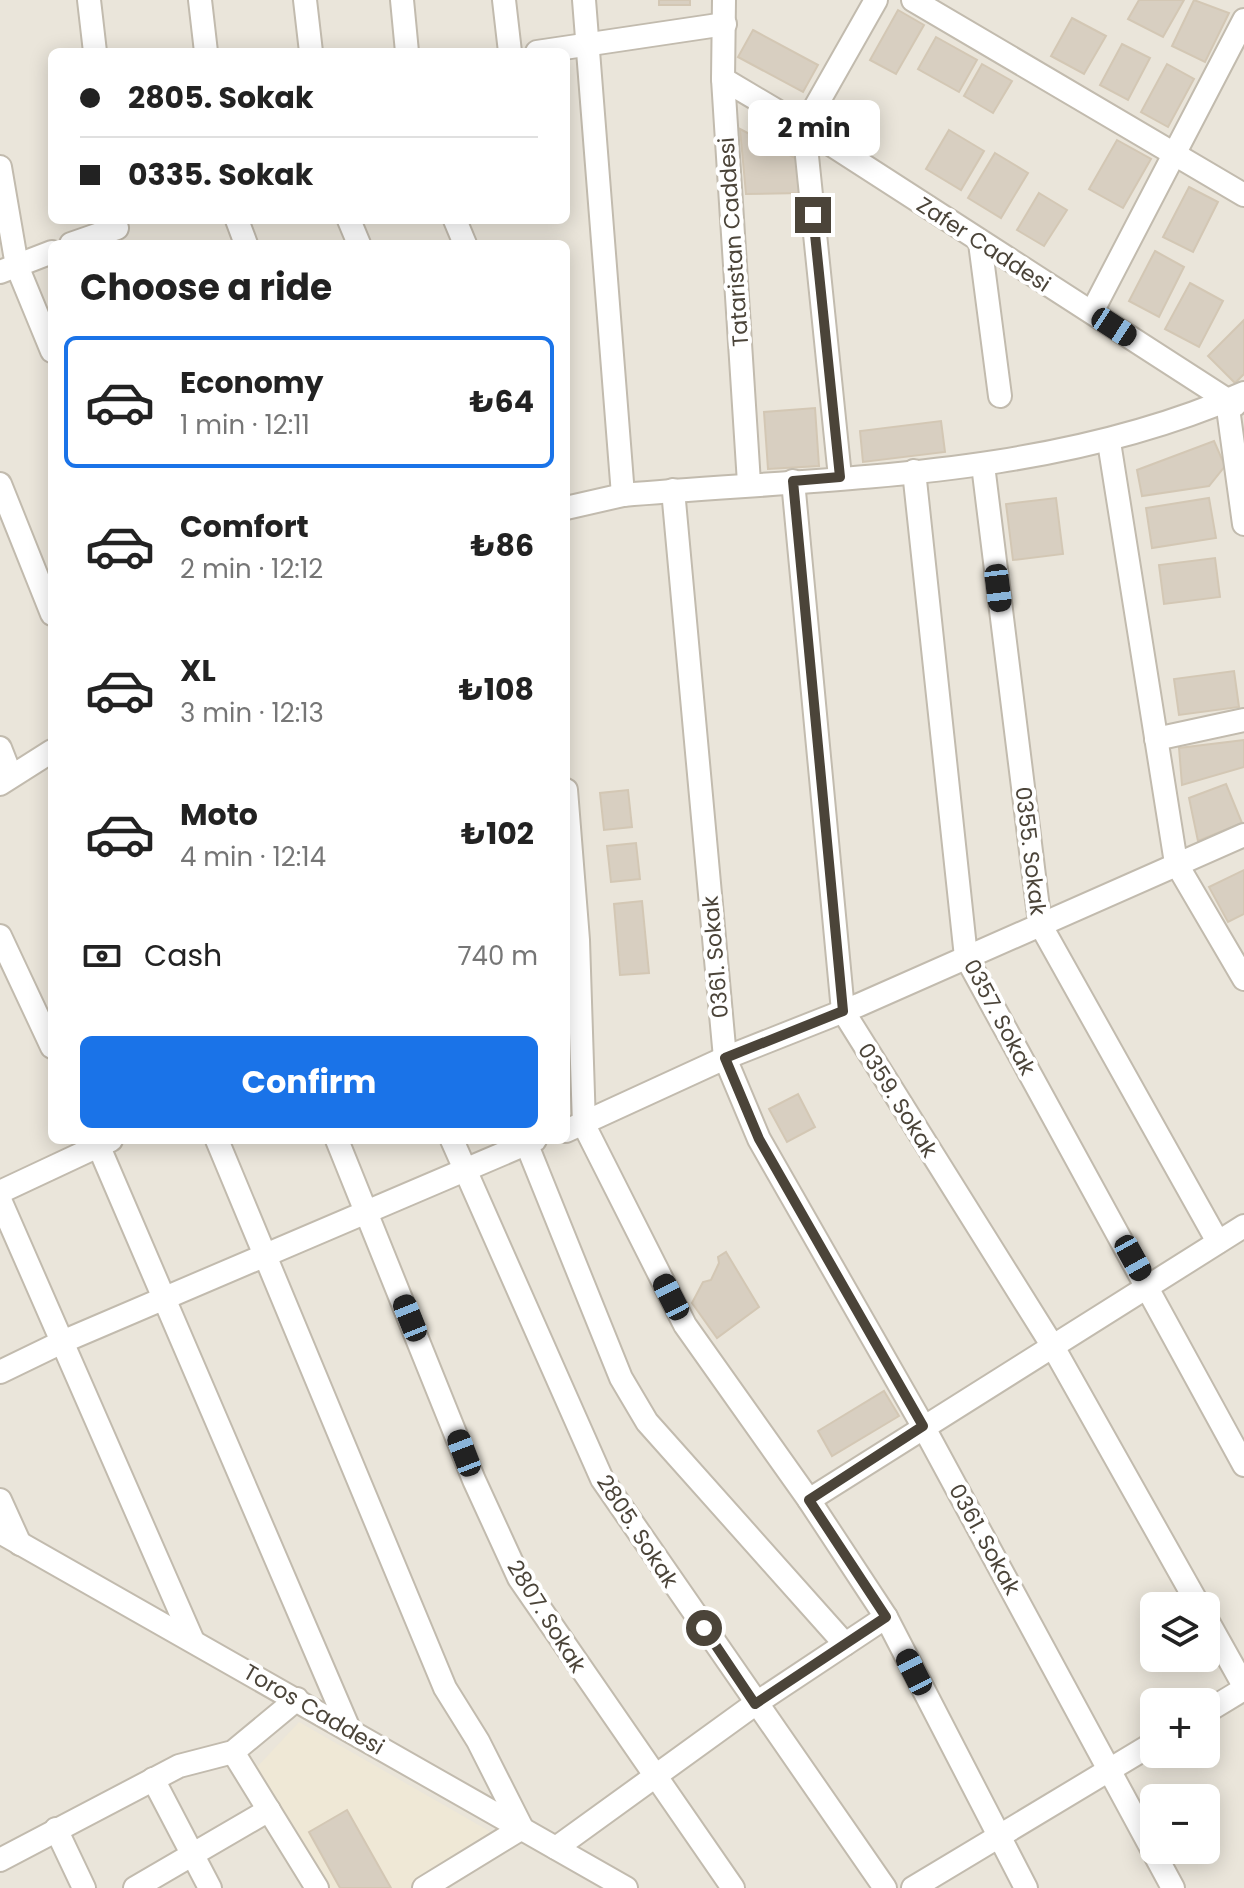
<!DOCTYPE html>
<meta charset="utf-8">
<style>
:root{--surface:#fff;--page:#f6f6f6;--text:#222;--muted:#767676;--line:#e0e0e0;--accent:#1a73e8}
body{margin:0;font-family:Poppins,sans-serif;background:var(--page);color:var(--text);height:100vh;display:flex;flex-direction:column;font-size:30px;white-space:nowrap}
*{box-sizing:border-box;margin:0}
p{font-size:26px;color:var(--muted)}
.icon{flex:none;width:44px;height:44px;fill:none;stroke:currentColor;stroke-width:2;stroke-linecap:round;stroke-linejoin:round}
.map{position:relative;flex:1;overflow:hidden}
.details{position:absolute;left:48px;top:240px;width:522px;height:904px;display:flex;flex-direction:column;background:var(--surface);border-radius:12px;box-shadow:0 4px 20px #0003}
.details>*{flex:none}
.top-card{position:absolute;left:48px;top:48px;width:522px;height:176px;border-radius:12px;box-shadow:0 4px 20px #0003;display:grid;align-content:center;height:176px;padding:0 32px;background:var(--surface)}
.controls{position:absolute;left:1140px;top:1592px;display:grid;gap:16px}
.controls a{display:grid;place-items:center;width:80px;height:80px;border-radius:12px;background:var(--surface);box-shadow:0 4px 20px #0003;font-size:40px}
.end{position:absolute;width:36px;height:36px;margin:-18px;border:10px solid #4b4439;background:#fff;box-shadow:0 0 0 4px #fff}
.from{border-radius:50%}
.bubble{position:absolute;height:56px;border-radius:12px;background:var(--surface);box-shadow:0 4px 20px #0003;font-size:26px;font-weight:700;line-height:56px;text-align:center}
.car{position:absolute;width:24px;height:48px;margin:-24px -12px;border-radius:10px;box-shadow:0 0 6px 2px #0007;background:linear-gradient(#222 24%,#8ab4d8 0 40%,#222 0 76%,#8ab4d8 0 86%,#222 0)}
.top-card b{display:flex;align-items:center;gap:28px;height:76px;font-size:30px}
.top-card b+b{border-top:2px solid var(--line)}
.top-card i{width:20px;height:20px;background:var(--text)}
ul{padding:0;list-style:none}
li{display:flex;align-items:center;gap:24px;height:132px;margin:0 16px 12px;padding:0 16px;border:4px solid transparent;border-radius:12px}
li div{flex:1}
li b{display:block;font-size:30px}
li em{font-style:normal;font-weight:700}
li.on{border-color:var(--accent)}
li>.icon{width:72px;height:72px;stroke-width:1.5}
h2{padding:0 32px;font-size:36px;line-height:96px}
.pay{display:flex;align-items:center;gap:20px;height:88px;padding:0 32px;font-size:30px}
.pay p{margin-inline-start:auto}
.action{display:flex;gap:16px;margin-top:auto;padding:16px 32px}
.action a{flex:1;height:92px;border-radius:12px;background:var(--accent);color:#fff;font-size:32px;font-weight:700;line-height:92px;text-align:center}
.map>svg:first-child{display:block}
.residential{fill:#eae5da;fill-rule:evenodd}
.education{fill:#efe8d6}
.building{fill:#d8cfc1;stroke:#d3c7b4;stroke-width:2}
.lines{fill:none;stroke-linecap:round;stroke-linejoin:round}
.minor-casing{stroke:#c2bbae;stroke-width:26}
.minor{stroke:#fff;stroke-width:22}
.route{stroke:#4b4439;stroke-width:10}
.labels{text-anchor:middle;stroke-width:8;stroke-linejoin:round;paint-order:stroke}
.street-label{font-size:22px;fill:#4b4439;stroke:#fff}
</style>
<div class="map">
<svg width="1244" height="1888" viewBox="0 0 1244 1888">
<rect width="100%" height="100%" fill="#f6f3ec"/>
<path class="residential" d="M0,0h1244v1888h-1244zM52,52h514v168h-514zM52,244h514v896h-514zM1154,1606h52v52h-52zM1154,1702h52v52h-52zM1154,1798h52v52h-52z"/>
<polygon class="education" points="299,1722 496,1835 409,1888 327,1888 257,1767"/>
<g class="building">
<rect x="659" y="0" width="31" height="5"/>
<polygon points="1139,0 1184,0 1163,37 1128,19"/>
<polygon points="1194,0 1229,13 1205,62 1172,46"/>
<polygon points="898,10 924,25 896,74 870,60"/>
<polygon points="1072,18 1106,36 1084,74 1051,56"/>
<polygon points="753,30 818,65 803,92 738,57"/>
<polygon points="936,37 977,60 959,92 918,69"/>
<polygon points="1122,44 1150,58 1128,100 1100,85"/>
<polygon points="982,64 1012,81 993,113 964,96"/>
<polygon points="1167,64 1194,79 1168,127 1141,112"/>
<polygon points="740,129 797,159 801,193 746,194"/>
<polygon points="949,130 984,151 961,190 926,169"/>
<polygon points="1117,140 1151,159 1123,208 1089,189"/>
<polygon points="995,153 1028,173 1001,218 968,198"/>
<polygon points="1189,187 1218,202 1193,252 1163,237"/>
<polygon points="1039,193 1067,210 1044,246 1017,230"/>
<polygon points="1155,251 1184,267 1159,317 1129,301"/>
<polygon points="1190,283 1223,301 1199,347 1165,329"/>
<polygon points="1244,320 1244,374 1235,383 1208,356"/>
<polygon points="815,408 819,466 768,469 764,412"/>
<polygon points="941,421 945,452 863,462 860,431"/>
<polygon points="1214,441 1225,466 1209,486 1142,496 1137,470"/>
<polygon points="1056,498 1063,554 1013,560 1006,504"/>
<polygon points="1209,498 1216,538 1152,548 1146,508"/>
<polygon points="1215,558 1220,597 1164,604 1159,565"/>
<polygon points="1234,671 1239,707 1179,715 1174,679"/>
<polygon points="1244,740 1244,767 1182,785 1179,748"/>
<polygon points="1226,784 1242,823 1198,841 1189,798"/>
<polygon points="628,790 632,827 604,830 600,793"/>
<polygon points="636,843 640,879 611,882 607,846"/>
<polygon points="1244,870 1244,914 1228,922 1209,887"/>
<polygon points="642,901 649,973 620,975 614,904"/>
<polygon points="798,1094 815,1127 787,1142 769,1109"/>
<polygon points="726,1252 759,1307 717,1338 692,1303 703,1282 711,1280 719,1263 718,1257"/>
<polygon points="884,1391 899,1416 832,1456 818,1431"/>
<polygon points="347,1810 391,1888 340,1888 309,1832"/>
</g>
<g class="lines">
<defs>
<g id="minor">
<polyline points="89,0 95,52"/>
<polyline points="200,0 206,52"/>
<polyline points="305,0 311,52"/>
<polyline points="402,0 407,52"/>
<polyline points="504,0 510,52"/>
<polyline points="584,0 623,495"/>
<polyline points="724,0 723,79 749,483"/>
<polyline points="913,0 1244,195"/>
<polyline points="537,52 725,24"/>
<polyline points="723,79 804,127 1235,405"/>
<polyline points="0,167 17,266 52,351"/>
<polyline points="237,220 246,244"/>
<polyline points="349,220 359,244"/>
<polyline points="455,220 465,244"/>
<polyline points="980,243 1000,396"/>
<polyline points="71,244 117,228"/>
<polyline points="0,272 52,252"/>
<polyline points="1092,312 1244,20"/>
<polyline points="1227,401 1244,524"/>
<polyline points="1109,442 1176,863 1244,979"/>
<polyline points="983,465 1040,924 1218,1242"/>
<polyline points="914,471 966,957 1244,1465"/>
<polyline points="840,477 804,127 876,0"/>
<polyline points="793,481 843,1011 1052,1345 1199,1606"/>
<polyline points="0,484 52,614"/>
<polyline points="673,490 725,1058 759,1139 923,1426 1173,1888"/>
<path d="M566,508l57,-13c209,-18 426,-16 621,-102"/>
<polyline points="1156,739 1244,720"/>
<polyline points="0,748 11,776"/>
<polyline points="0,784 52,751"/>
<polyline points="566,790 578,940 584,1125 685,1325 809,1500 886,1617 1026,1888"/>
<polyline points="0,936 52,1047"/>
<polyline points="566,1131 725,1058 859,1005 1244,835"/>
<polyline points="96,1140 349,1729"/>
<polyline points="217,1140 445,1688 478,1741 522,1828 424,1888"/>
<polyline points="337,1140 474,1480 519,1578 733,1888"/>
<polyline points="452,1140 602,1479 885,1888"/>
<polyline points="525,1140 621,1378 647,1422 845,1644"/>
<polyline points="0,1192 111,1140"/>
<polyline points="0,1200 193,1641"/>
<polyline points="0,1372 62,1342 535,1140"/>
<polyline points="0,1500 20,1544"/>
<polyline points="809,1500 1244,1226"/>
<polyline points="0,1532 626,1888"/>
<polyline points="1206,1618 1244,1686"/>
<polyline points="1206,1712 1244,1689"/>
<polyline points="233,1752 317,1888"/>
<polyline points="153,1779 210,1888"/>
<polyline points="56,1829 84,1888"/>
<polyline points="556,1848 755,1704 886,1617"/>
<polyline points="0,1860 179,1766 233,1752 297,1699"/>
<polyline points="135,1888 269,1810"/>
<polyline points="913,1888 1154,1743"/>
</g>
</defs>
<use href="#minor" class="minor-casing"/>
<use href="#minor" class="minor"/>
</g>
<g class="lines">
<polyline class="route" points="704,1628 755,1704 886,1617 809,1500 923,1426 759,1139 725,1058 843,1011 793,481 840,477 813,215"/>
</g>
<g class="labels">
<g class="street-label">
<text transform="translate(733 242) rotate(-94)" y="8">Tataristan Caddesi</text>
<text transform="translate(984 244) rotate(33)" y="8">Zafer Caddesi</text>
<text transform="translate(1031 851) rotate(83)" y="8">0355. Sokak</text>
<text transform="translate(715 957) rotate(-95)" y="8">0361. Sokak</text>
<text transform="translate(1000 1017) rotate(62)" y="8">0357. Sokak</text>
<text transform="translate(898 1100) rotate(58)" y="8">0359. Sokak</text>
<text transform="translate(638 1531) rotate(57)" y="8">2805. Sokak</text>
<text transform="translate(985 1539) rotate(61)" y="8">0361. Sokak</text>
<text transform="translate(547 1616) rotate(58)" y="8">2807. Sokak</text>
<text transform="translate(314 1709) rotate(30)" y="8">Toros Caddesi</text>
</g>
</g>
</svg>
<div class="controls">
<a><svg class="icon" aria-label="layers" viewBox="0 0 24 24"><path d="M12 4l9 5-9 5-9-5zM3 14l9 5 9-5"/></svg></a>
<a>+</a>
<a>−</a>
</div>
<i class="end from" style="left:704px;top:1628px"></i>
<i class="end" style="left:813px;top:215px"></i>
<div class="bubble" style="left:748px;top:100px;width:132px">2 min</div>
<i class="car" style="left:1114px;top:327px;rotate:123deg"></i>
<i class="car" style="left:998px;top:588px;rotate:173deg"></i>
<i class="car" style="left:1133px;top:1258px;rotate:151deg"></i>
<i class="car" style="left:671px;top:1297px;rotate:333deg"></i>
<i class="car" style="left:410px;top:1318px;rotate:338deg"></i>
<i class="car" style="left:464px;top:1453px;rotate:339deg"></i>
<i class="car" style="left:914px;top:1672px;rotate:333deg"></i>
<div class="top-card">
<b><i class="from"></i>2805. Sokak</b>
<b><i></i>0335. Sokak</b>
</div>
<section class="details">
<h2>Choose a ride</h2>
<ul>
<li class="on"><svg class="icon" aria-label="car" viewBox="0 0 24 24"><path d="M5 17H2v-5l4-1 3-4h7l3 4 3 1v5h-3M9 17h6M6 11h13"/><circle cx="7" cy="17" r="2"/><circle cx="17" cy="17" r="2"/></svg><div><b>Economy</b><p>1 min · 12:11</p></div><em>₺64</em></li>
<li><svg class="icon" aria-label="car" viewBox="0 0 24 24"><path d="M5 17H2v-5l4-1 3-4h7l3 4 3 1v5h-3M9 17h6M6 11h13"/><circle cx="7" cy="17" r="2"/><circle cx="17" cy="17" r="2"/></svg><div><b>Comfort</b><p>2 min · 12:12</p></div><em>₺86</em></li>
<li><svg class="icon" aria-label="car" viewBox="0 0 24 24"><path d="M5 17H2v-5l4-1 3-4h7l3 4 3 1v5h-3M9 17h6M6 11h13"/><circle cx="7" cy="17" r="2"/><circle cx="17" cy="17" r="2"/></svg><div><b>XL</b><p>3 min · 12:13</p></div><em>₺108</em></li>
<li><svg class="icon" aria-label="car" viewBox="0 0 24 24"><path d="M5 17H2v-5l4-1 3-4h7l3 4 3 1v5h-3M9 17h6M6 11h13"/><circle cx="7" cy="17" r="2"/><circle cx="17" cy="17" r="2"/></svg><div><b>Moto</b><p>4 min · 12:14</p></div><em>₺102</em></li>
</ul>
<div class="pay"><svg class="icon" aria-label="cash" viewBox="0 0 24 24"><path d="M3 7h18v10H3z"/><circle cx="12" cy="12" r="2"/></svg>Cash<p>740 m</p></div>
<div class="action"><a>Confirm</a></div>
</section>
</div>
